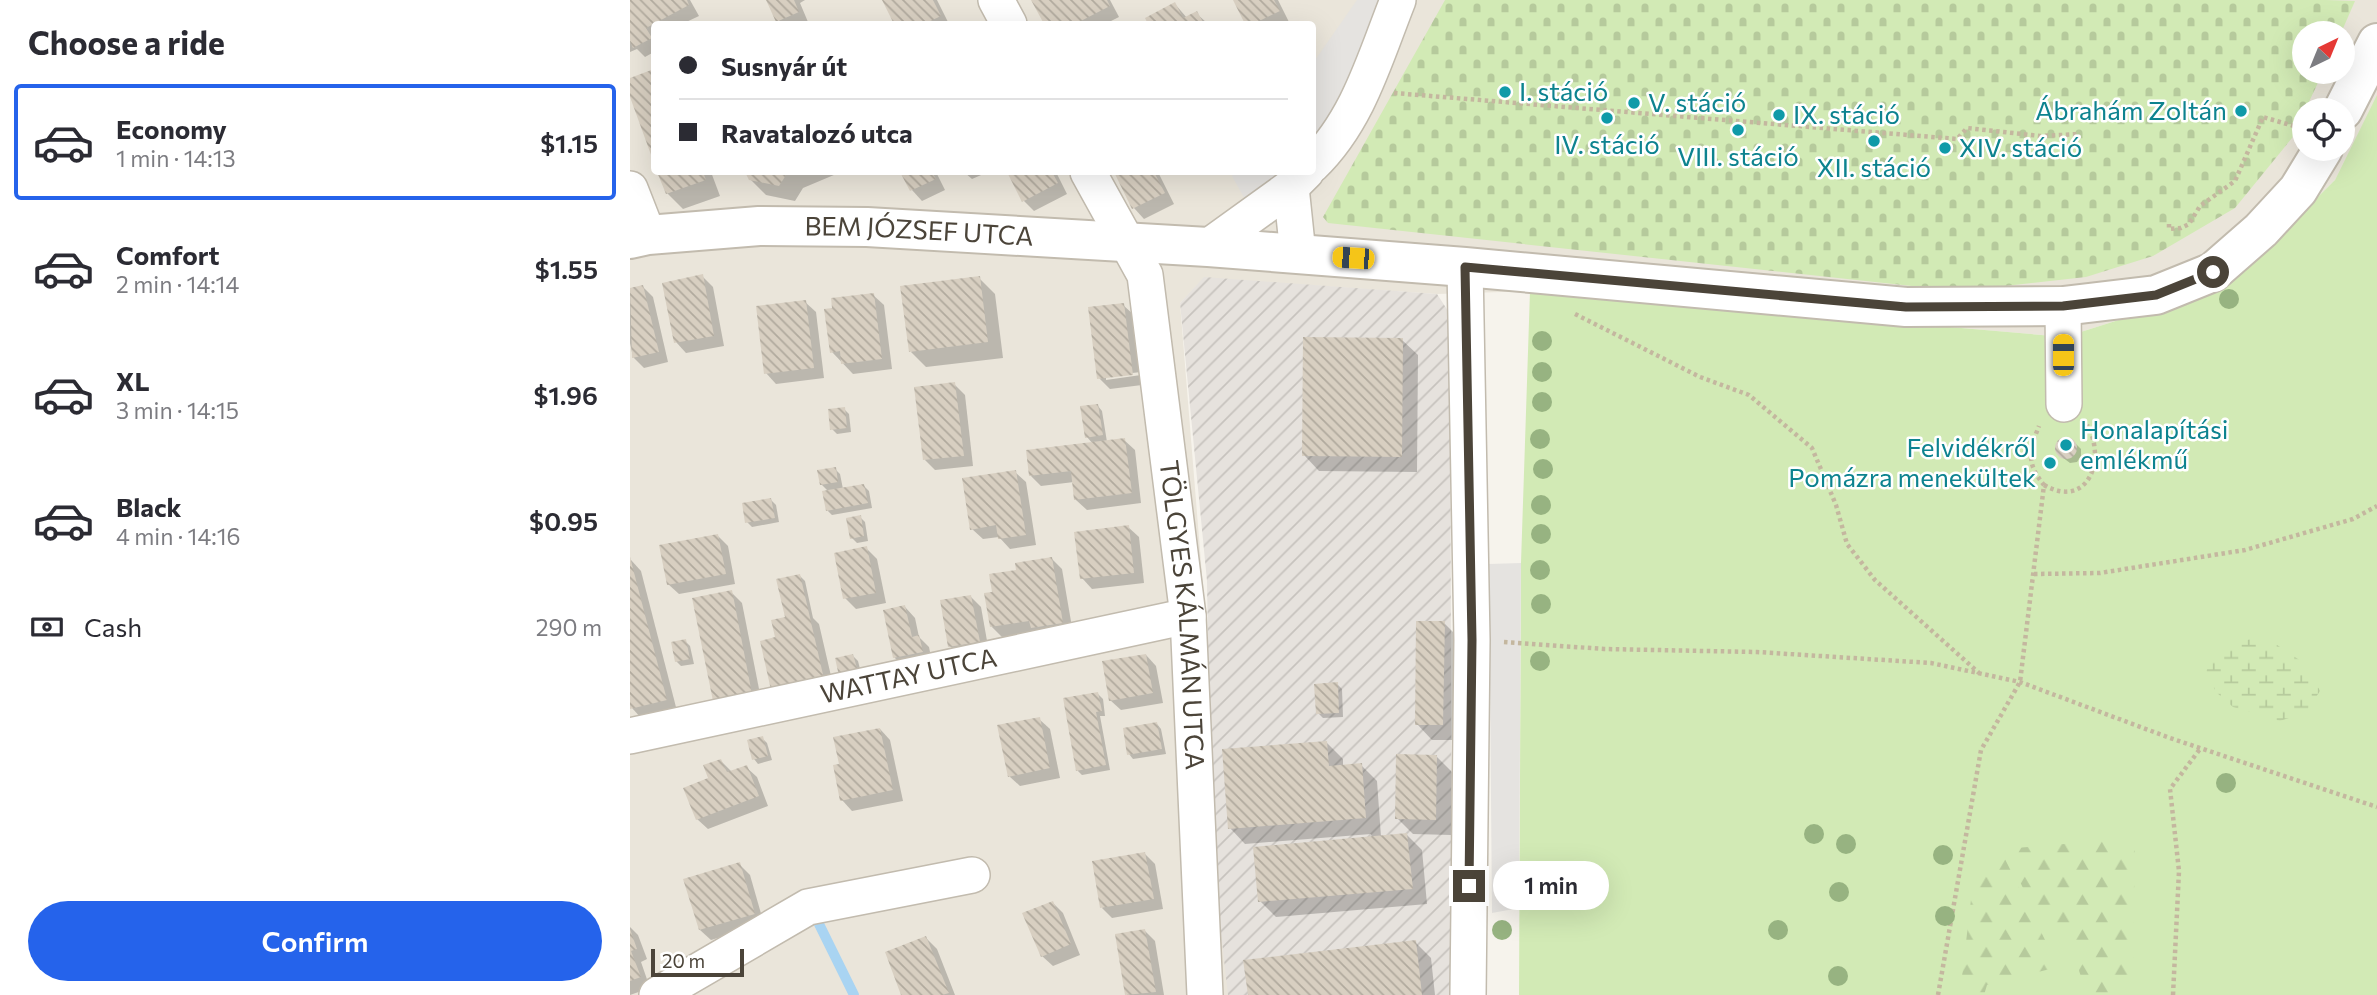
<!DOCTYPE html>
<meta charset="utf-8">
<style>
:root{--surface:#fff;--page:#f2f2f3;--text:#2b2b33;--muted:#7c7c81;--line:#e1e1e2;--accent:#2563eb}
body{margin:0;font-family:Commissioner,sans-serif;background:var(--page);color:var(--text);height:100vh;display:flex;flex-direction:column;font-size:26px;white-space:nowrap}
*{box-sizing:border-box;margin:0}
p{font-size:23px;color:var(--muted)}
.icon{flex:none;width:38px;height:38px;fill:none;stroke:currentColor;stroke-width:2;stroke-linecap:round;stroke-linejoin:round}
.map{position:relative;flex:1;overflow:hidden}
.sheet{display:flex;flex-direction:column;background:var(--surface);width:630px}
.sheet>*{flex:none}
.top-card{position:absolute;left:21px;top:21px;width:665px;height:154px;border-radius:7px;box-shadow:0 7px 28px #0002;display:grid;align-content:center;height:154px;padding:0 28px;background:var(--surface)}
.needle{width:46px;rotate:43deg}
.buttons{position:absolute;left:1662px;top:21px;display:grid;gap:14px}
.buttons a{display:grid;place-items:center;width:63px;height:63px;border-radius:50%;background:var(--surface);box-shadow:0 7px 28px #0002;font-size:35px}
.scale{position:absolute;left:21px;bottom:18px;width:93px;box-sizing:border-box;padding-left:7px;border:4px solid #4b4439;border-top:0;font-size:19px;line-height:24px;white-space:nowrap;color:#4b4439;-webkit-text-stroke:5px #fff;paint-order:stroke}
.end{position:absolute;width:32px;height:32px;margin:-16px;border:9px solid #4b4439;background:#fff;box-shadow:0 0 0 4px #fff}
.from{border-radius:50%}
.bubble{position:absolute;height:49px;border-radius:24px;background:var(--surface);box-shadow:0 7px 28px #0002;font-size:23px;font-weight:600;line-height:49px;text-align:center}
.car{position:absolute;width:21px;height:42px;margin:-21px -10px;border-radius:9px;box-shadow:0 0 5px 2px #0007;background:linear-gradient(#f5c518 24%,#345 0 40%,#f5c518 0 76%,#345 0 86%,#f5c518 0)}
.top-card b{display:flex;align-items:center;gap:24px;height:66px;font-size:26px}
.top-card b+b{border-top:2px solid var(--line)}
.top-card i{width:18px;height:18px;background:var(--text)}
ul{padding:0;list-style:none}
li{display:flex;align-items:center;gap:21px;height:116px;margin:0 14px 10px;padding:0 14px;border:4px solid transparent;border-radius:7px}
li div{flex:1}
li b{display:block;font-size:26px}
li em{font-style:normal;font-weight:600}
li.active{border-color:var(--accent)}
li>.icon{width:63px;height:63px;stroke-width:1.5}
h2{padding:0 28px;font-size:32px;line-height:84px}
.pay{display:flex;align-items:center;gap:18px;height:77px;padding:0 28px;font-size:26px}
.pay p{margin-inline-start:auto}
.cta{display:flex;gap:14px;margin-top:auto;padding:14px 28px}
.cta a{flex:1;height:80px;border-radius:42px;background:var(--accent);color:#fff;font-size:28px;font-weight:600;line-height:80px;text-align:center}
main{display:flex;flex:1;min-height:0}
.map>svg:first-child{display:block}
.residential{fill:#eae5da;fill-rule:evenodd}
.industrial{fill:url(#industrial-furrows)}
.green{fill:#d2eab5}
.forest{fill:url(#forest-firs)}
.wetland{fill:url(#wetland-marsh)}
.cemetery{fill:url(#cemetery-stones)}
.parking{fill:#e5e3e0}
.shadow{fill:#0003}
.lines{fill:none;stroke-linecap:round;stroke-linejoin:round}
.stream{stroke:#a9d4f2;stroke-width:10}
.building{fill:url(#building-back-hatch)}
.minor-casing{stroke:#c2bbae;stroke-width:38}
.tertiary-casing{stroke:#c2bbae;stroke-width:42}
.path{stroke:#c4b79f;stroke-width:4.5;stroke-dasharray:3.5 3.5;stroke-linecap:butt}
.minor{stroke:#fff;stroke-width:35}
.tertiary{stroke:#fff;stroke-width:38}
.tree{fill:#97b381}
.route{stroke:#4b4439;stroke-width:9}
.culture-dot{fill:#0f9aa8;stroke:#fff;stroke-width:2.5}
.labels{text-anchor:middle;stroke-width:5;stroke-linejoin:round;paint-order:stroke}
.culture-label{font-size:26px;fill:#0d838f;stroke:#fff;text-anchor:start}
.street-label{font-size:26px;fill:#4b4439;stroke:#fff}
</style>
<main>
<section class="sheet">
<h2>Choose a ride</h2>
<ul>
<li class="active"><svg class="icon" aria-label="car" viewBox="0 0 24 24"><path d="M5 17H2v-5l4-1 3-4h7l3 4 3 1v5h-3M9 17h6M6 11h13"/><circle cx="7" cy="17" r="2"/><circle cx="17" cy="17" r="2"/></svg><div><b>Economy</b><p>1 min · 14:13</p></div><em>$1.15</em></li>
<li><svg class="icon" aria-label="car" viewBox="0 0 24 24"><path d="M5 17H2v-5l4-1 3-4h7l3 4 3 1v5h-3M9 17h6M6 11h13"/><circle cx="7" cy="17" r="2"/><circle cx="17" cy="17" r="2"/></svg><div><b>Comfort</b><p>2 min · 14:14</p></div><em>$1.55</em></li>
<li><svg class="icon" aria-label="car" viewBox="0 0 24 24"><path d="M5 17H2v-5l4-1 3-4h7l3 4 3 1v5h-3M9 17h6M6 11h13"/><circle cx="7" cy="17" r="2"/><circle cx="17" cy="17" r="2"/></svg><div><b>XL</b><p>3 min · 14:15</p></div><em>$1.96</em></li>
<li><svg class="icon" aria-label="car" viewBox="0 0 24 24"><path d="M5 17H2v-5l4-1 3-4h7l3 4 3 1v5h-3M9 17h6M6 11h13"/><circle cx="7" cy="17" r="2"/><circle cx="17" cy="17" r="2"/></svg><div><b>Black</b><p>4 min · 14:16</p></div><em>$0.95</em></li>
</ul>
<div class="pay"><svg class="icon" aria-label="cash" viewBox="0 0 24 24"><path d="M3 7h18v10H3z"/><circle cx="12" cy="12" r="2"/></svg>Cash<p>290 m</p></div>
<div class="cta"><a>Confirm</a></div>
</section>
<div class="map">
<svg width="1747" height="995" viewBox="0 0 1747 995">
<defs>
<pattern id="industrial-furrows" width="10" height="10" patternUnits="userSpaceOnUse" patternTransform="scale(1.75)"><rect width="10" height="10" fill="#e6e2dd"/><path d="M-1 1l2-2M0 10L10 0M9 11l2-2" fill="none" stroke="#c7c3be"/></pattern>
<pattern id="forest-firs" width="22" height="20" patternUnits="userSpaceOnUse" patternTransform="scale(1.75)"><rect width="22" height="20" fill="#d2eab5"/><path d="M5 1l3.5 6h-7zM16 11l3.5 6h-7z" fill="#b6ca9c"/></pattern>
<pattern id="wetland-marsh" width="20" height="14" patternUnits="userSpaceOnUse" patternTransform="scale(1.75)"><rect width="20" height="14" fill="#d2eab5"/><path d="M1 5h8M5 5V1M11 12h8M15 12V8" fill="none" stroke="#b6ca9c"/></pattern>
<pattern id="cemetery-stones" width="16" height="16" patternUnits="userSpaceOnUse" patternTransform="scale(1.75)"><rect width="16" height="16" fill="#d2eab5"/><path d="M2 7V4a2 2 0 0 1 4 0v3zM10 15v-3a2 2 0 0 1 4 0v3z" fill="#b6ca9c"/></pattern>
<pattern id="building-back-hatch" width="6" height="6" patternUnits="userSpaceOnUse" patternTransform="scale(1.75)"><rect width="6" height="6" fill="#d8cfc1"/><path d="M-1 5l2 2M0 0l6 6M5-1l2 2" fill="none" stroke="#b1aa9e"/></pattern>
</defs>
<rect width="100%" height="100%" fill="#f6f3ec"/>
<path class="residential" d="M0,0h1747v97l-42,83 -106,105 -164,52 -535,-46 -93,3 -233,-16 -24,25 56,692h-606zM24,24h658v148h-658zM1675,33h38v39h-38zM1675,110h38v39h-38z"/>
<polygon class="industrial" points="574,277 807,294 820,314 822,995 598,995 581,844 577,581 550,303"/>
<polygon class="green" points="1747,95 1747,995 889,995 891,563 900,291 1435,337 1599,285 1705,180"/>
<g class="forest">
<polygon points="1505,838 1503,995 1457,995 1435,928 1412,927 1374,849"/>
<polygon points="1372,853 1419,948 1420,969 1357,985 1354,995 1327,995 1331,985 1346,857"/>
</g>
<polygon class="wetland" points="1635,637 1677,665 1690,691 1676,712 1650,721 1603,707 1586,692 1576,671 1593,644"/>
<polygon class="cemetery" points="815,0 1696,0 1725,1 1711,33 1675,33 1675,72 1693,72 1662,138 1605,208 1523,256 1456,277 1375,286 1291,287 698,223 693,217"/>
<g class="parking">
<polygon points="727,0 768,0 683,165 683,63"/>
<polygon points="605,172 676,172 623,214 602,176"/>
<polygon points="891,563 889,908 862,913 859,564"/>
</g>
<g class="shadow">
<polygon points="0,0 60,0 69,16 52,24 24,24 24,52 15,57 7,49 0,52"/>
<polygon points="138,0 175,0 170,3 178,22 173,24 151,24"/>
<polygon points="253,0 307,0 319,24 266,24"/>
<polygon points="403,0 480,0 489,17 475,24 416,24"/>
<polygon points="605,0 648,0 659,22 654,24 617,24"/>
<polygon points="545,4 557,18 566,13 578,24 520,24 517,19"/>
<polygon points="24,71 24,158 0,92 0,80"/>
<polygon points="29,172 81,172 90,196 53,209 37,193"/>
<polygon points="117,172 211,172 173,188 165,201 136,195 120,179"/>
<polygon points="272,172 306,172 315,190 292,201 282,190"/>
<polygon points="334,172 358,172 342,179"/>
<polygon points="379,172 426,172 437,194 404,211 393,200"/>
<polygon points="486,172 528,172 544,204 514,219 504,208"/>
<polygon points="72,276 83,287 94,346 56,353 46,342"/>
<polygon points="349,278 365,294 373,358 296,367 281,352"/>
<polygon points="13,287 23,297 38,362 14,368 3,357 0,343 0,290"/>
<polygon points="243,295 254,305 262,369 223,374 202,352 204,309"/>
<polygon points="175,302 186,312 194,378 146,384 136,373"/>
<polygon points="493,305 504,315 511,372 476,376 476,380 511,375 512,385 480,389 469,378"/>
<polygon points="772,340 788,355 787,472 689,471 674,455"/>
<polygon points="324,384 335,395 343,466 305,470 295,460"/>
<polygon points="468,406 472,411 477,442 494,440 505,450 511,503 457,510 446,500 444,482 411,486 401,476 463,444 457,437"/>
<polygon points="214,409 219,414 221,432 207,434 202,429"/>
<polygon points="1433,438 1440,438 1451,449 1451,456 1447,462 1440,463 1428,454 1426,448 1428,442"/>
<polygon points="205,469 210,474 213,489 234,486 239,491 242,508 202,515 197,510 199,492 191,484"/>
<polygon points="385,472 396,482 406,545 380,549 369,537 353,539 342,529"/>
<polygon points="141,500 146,505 149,522 122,527 117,522"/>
<polygon points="230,517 235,522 238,541 227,543 222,538"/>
<polygon points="498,527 509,537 514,583 462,589 452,578"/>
<polygon points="88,536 98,546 105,584 49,594 38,584"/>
<polygon points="236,548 247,559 256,603 226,609 215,598"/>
<polygon points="422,559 432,569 443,633 407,631 372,637 361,626 364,594 388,571"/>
<polygon points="1,560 11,571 47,711 12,719 2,708 0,701"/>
<polygon points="170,576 175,581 183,618 189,624 204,689 147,639 157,619"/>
<polygon points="101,592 112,603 132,704 95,711"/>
<polygon points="341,597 351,607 359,652 331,657 320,646"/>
<polygon points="275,607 285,618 289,637 299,647 302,662 275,668 264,657"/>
<polygon points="814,623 830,639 828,740 802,740 787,724"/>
<polygon points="55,641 60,646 64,664 51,666 46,661"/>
<polygon points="516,655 526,666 533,703 491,710 480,700"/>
<polygon points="223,656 228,661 232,677 216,680"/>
<polygon points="707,684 712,689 713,717 693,718 688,713"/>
<polygon points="468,694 473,699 475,716 470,716 480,770 452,775 447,770"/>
<polygon points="409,719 420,729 430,778 390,786 379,776"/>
<polygon points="527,724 531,729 536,754 503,759 499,754"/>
<polygon points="250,729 260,740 273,801 222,811 212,800 211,766"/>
<polygon points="132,738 137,743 142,760 128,764 124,759"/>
<polygon points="697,743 713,759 713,766 731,765 747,781 751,837 777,835 792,850 797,904 646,917 630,901 742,838 741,834 615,844 600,828"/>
<polygon points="806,756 822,772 821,835 783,834 767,818"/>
<polygon points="91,761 102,772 116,767 127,777 138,806 78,829 67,819 81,779"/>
<polygon points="514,853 525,864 533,909 482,918 472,908"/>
<polygon points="109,864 120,875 134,924 81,940 70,930"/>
<polygon points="423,903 433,913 450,955 423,966 412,956"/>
<polygon points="0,927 8,935 17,959 11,962 20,988 0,995"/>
<polygon points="515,931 525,941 534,995 497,995 487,935"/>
<polygon points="296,938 307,949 325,995 273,995"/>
<polygon points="785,942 801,958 805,995 619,995"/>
</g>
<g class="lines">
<polyline class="stream" points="189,924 224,995"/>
</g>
<g class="building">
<polygon points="0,0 57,0 59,5 16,28 22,38 3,48 0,41"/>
<polygon points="136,0 164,0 169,12 146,22"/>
<polygon points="252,0 303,0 311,16 294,24 264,24"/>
<polygon points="401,0 477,0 480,6 445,24 414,24"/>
<polygon points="603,0 644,0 650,11 623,24 615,24"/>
<polygon points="545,2 553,18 567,11 574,24 518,24 515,18"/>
<polygon points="24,69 24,163 0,97 0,78"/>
<polygon points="27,172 73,172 76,180 36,194"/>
<polygon points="115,172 158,172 149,186 119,180"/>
<polygon points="270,172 302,172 306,179 280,191"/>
<polygon points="377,172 422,172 428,183 392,202"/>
<polygon points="484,172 524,172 535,193 502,209"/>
<polygon points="73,274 84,336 44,343 32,283"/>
<polygon points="350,276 358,342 279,352 270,286"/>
<polygon points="13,285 29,352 2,358 0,288"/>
<polygon points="244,293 252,359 211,364 210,351 200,353 194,309 202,308 201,298"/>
<polygon points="176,300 184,368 134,374 126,306"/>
<polygon points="494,303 503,375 467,379 458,307"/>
<polygon points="673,337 773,338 772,457 672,456"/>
<polygon points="325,382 334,456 293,460 284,387"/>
<polygon points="468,404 473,435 455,438 450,406"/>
<polygon points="215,407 217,428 200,430 198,409"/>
<circle cx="1436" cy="448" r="11"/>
<polygon points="495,438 502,493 444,500 441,471 399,476 396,450"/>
<polygon points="206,467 208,482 190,485 187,470"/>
<polygon points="386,470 396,535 368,539 366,525 340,530 332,478"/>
<polygon points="234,484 238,503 196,511 192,491"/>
<polygon points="141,498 145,518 115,523 112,503"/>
<polygon points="231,515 234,536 220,539 216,518"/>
<polygon points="499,525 504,573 450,579 444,532"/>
<polygon points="88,534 96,574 37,585 29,545"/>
<polygon points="237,546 246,593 213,599 204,553"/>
<polygon points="0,557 37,700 0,709"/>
<polygon points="422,557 433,623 401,628 399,621 360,627 354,593 362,592 359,574 386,570 385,563"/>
<polygon points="170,574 194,679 141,690 130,641 145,637 141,620 155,617 146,579"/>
<polygon points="102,590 122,694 83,701 62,598"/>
<polygon points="341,595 350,642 318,647 310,600"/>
<polygon points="275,605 282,637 289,635 293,652 263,658 253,610"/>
<polygon points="786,621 815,621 813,725 785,725"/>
<polygon points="56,639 60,659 45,662 41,642"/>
<polygon points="223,654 228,672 209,676 205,658"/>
<polygon points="516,654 523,693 479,701 472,661"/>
<polygon points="708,682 709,713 686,714 684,684"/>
<polygon points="468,692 472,711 466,712 476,765 446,771 433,698"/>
<polygon points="410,717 420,768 378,777 367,725"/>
<polygon points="527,722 532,749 497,755 493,728"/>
<polygon points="250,728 263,790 210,801 203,765 209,764 203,737"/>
<polygon points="133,736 138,756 122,760 117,740"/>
<polygon points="697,741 699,766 732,763 736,818 598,829 592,749"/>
<polygon points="766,754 807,755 806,820 765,819"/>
<polygon points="91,759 97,772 117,765 129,796 66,820 53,788 78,778 73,765"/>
<polygon points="777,833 783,889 628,902 623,847"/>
<polygon points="515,852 524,899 470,908 462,861"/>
<polygon points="110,862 125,914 69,930 53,879"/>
<polygon points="423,901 441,944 411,957 392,913"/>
<polygon points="0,929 7,949 1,951 11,977 0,981"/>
<polygon points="515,929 526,992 495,995 485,934"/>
<polygon points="296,936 319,993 312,995 271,995 255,952"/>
<polygon points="786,940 792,995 618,995 613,960"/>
</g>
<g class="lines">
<defs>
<g id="minor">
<polyline points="366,0 379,24"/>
<path d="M682,165c46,-44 63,-107 86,-165"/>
<path id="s1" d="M458,172l57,103 43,341 17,379"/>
<polyline points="661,187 668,254"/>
<polyline points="0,189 18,235"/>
<polyline points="578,247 661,187 676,172"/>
<polyline points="835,267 842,640 838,995"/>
<polyline points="1433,306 1434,404"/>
<path id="s2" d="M0,736l558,-120"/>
<polyline points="27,995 178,907 342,875"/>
</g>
<g id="tertiary">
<polyline points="1713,110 1747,43"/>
<path id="s3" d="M0,239l18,-4 111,-9 108,1 341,20 257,20 441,40 157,-1 93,-11 57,-23 48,-42 37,-40 25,-41"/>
</g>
</defs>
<use href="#minor" class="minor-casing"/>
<use href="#tertiary" class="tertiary-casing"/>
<g class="path">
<polyline points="764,93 1327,139 1337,128 1410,136 1450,134"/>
<polyline points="1539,224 1539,229 1551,228 1559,224 1570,206 1605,181 1633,117 1667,127"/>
<polyline points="945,314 1070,377 1119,395 1182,448 1206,505 1217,544 1245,580 1349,673"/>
<path d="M1414,485c44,25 63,-26 43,-60"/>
<polyline points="1404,574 1470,573 1615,550 1723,519 1747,506"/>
<polyline points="874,642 974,649 1127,652 1301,663 1390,682 1540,738 1747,807"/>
<path d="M1308,995l43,-245 39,-68 24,-197c-18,-22 -15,-34 -5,-59"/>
<polyline points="1543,995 1549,871 1540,789 1570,749"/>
</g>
<use href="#minor" class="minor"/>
<use href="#tertiary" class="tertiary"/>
</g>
<g class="tree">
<circle cx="1599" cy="299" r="10"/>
<circle cx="912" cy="341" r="10"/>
<circle cx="912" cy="372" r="10"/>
<circle cx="912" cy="402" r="10"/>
<circle cx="910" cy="439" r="10"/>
<circle cx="913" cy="469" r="10"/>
<circle cx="911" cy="505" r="10"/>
<circle cx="911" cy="534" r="10"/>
<circle cx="910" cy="570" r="10"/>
<circle cx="911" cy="604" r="10"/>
<circle cx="910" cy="661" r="10"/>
<circle cx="1596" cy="783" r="10"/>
<circle cx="1184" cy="834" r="10"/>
<circle cx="1216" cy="844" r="10"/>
<circle cx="1313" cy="855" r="10"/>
<circle cx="1209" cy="892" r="10"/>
<circle cx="1315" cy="916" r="10"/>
<circle cx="872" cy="930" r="10"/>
<circle cx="1148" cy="930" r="10"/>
<circle cx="1208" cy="976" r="10"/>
</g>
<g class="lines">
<polyline class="route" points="839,886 842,640 835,267 1276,307 1433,306 1526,295 1583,272"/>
</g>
<g class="culture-dot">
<circle cx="875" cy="92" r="7"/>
<circle cx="1004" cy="103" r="7"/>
<circle cx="1611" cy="111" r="7"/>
<circle cx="1149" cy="115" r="7"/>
<circle cx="977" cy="118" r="7"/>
<circle cx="1108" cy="130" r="7"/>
<circle cx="1244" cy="141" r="7"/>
<circle cx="1315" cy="148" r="7"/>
<circle cx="1436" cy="445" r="7"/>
<circle cx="1420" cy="463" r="7"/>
</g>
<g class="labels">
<g class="culture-label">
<text x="889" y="101">I. stáció</text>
<text x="1018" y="112">V. stáció</text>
<text x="1597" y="120" text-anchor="end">Ábrahám Zoltán</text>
<text x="1163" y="124">IX. stáció</text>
<text x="977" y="154" text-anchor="middle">IV. stáció</text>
<text x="1329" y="157">XIV. stáció</text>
<text x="1108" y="166" text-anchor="middle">VIII. stáció</text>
<text x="1244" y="177" text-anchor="middle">XII. stáció</text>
<text x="1450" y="439">Honalapítási<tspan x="1450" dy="30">emlékmű</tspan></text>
<text x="1406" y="457" text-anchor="end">Felvidékről<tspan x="1406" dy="30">Pomázra menekültek</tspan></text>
</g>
<g class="street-label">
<text dy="9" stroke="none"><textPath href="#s3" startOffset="290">BEM JÓZSEF UTCA</textPath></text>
<text dy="9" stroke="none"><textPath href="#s1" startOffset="460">TÖLGYES KÁLMÁN UTCA</textPath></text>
<text dy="9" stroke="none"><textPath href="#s2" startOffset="285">WATTAY UTCA</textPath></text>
</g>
</g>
</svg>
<div class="buttons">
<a><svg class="needle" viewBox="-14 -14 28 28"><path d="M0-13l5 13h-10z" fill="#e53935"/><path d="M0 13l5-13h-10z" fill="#7c7c81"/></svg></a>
<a><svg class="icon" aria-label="locate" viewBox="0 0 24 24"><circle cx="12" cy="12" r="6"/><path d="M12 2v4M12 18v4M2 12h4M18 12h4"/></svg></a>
</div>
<div class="scale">20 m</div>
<i class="end from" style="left:1583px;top:272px"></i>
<i class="end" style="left:839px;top:886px"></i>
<div class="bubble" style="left:863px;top:861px;width:116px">1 min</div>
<i class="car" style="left:723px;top:258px;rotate:274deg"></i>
<i class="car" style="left:1433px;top:355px;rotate:0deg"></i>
<div class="top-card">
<b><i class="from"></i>Susnyár út</b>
<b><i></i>Ravatalozó utca</b>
</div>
</div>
</main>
